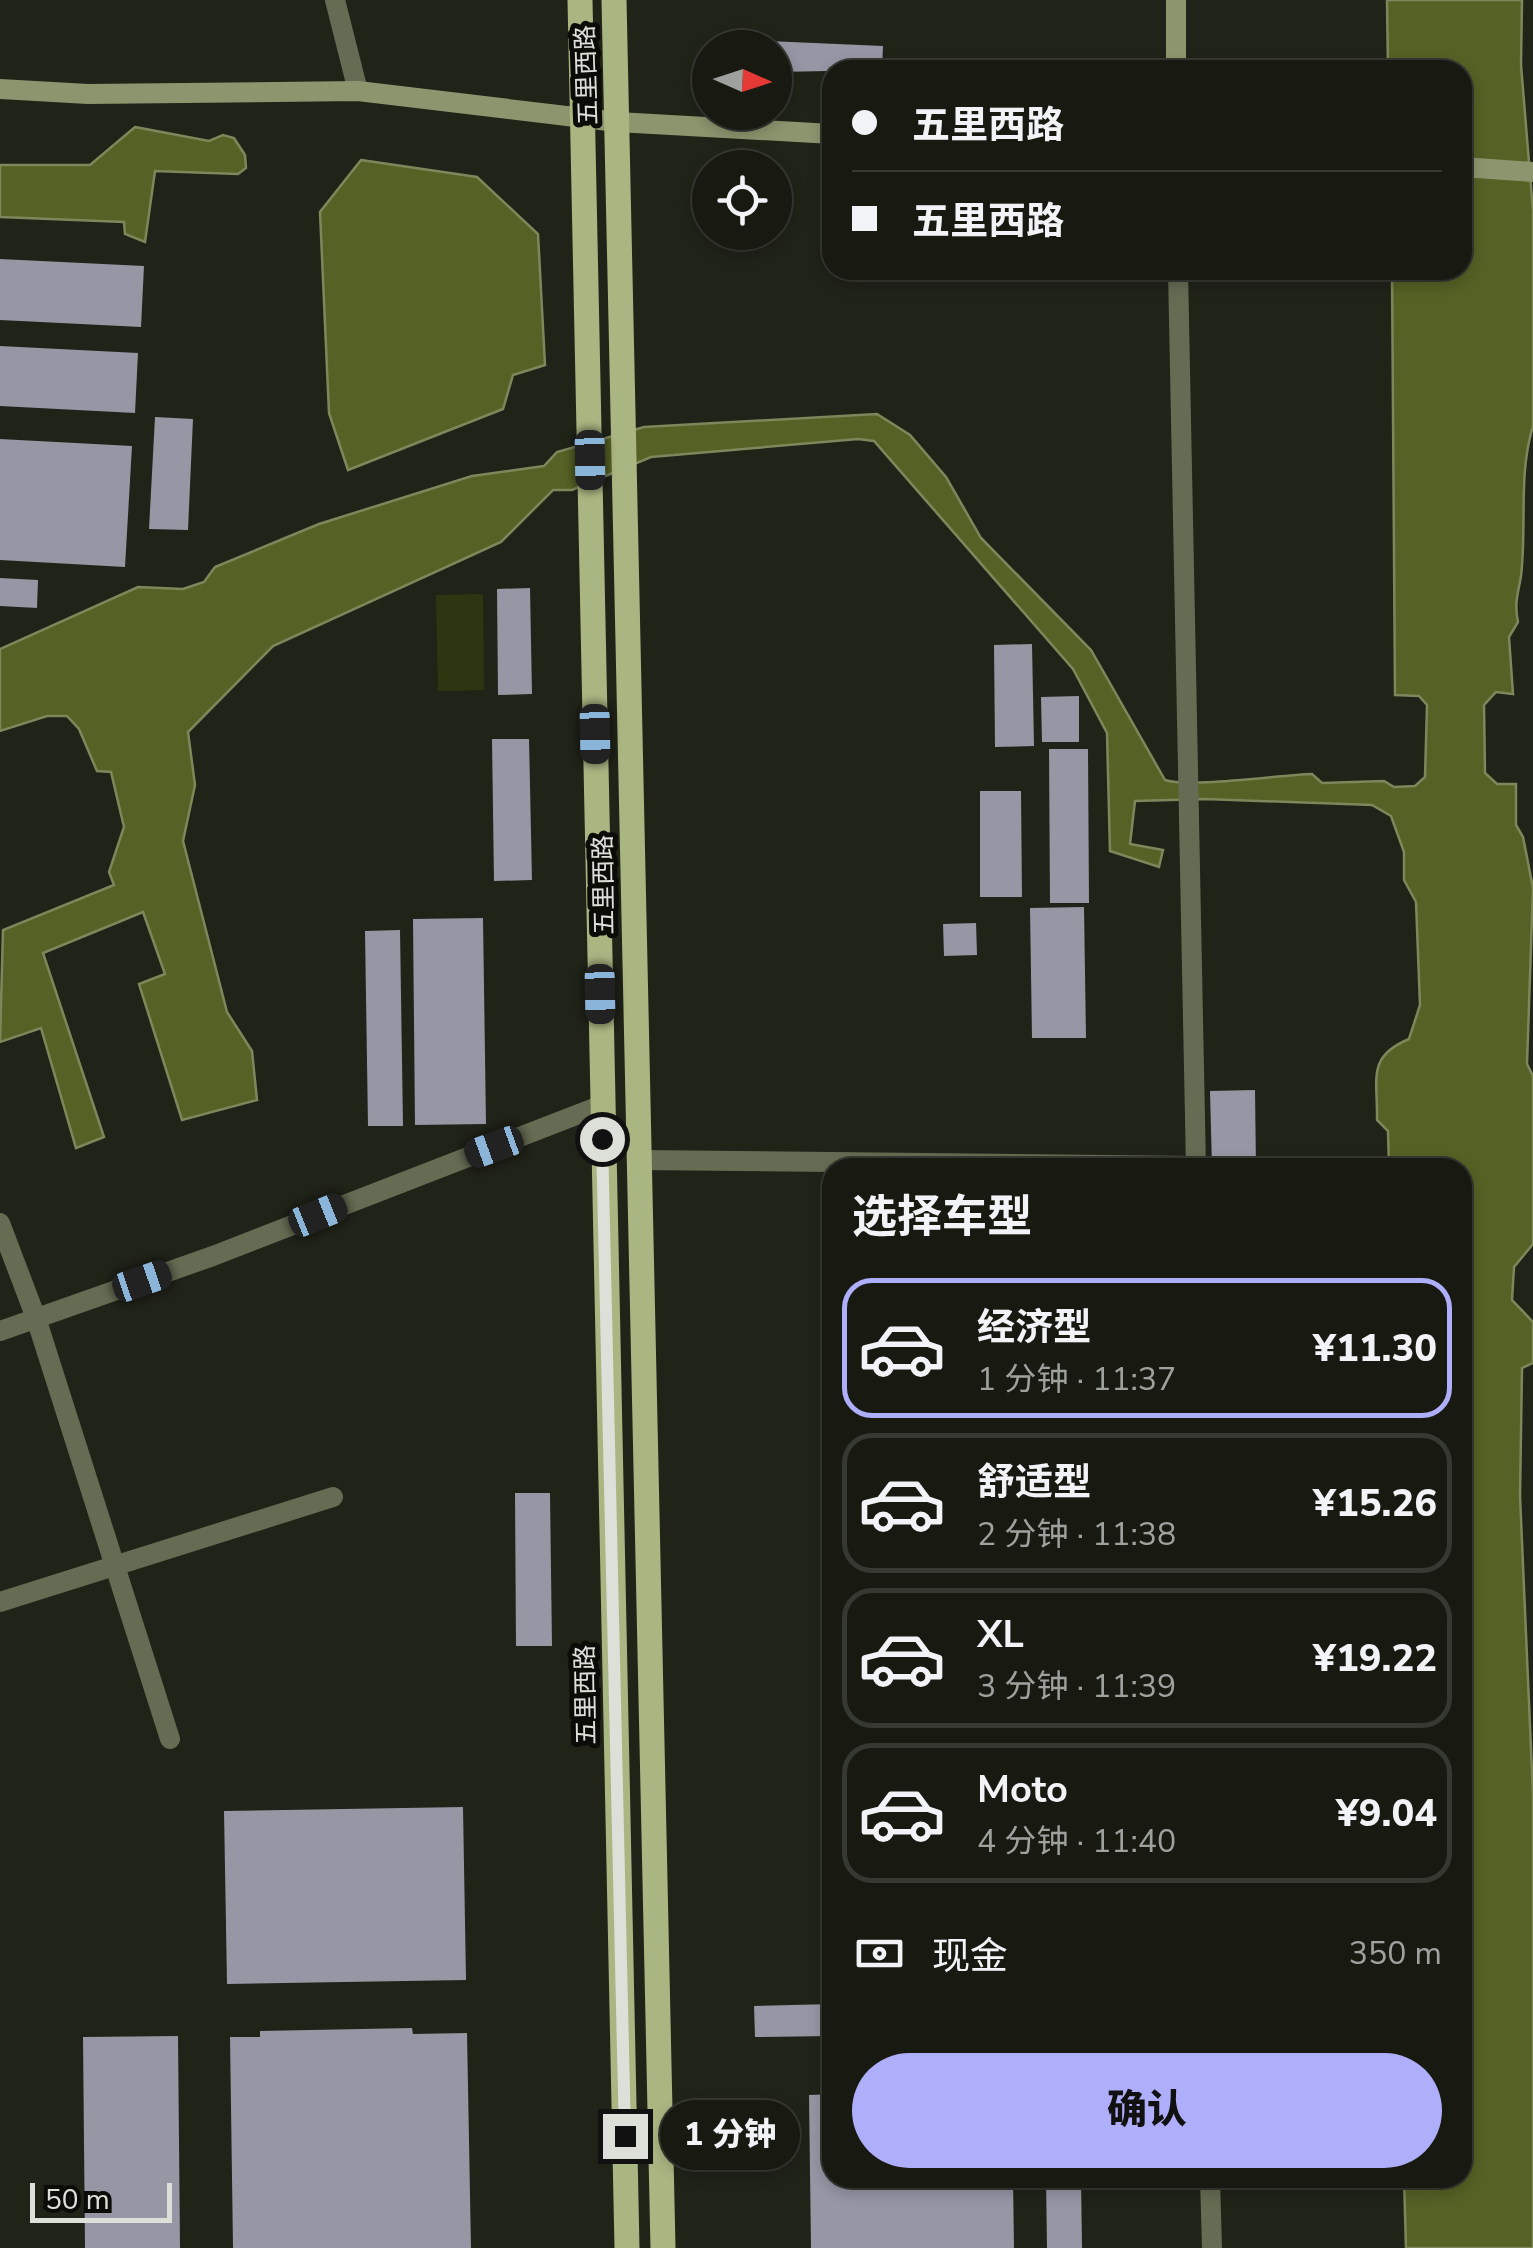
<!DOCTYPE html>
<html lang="zh">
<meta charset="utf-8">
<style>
:root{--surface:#181a12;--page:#21231b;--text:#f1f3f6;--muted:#9fa19f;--line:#363832;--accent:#afaefa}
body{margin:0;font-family:"Nunito Sans","Noto Sans SC",sans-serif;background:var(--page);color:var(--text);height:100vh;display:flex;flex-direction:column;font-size:38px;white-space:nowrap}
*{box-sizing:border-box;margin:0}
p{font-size:32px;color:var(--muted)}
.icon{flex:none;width:55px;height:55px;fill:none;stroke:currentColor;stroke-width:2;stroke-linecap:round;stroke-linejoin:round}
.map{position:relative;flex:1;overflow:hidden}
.details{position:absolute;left:822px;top:1158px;width:650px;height:1030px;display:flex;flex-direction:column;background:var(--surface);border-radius:30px;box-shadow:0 5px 15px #0003,0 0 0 2px var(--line)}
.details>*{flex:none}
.hud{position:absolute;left:822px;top:60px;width:650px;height:220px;border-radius:30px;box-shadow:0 5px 15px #0003,0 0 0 2px var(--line);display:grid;align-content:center;height:220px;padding:0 30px;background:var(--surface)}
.needle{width:65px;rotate:93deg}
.tools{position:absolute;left:692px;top:30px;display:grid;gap:20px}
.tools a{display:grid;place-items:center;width:100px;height:100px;border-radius:50%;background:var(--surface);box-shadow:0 5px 15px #0003,0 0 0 2px var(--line);font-size:50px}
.scale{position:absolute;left:30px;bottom:25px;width:142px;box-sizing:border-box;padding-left:10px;border:5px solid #dde0d8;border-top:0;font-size:28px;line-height:35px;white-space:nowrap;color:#dde0d8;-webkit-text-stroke:8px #0b0c07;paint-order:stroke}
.end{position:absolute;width:45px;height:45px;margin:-22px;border:12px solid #dde0d8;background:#111;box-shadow:0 0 0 5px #111}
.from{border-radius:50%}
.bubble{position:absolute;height:70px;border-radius:35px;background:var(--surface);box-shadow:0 5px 15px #0003,0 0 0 2px var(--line);font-size:32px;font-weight:800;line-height:70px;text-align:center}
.car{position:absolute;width:30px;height:60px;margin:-30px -15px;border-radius:12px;box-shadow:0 0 8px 2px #0007;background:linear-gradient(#222 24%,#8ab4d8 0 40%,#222 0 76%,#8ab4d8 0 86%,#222 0)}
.hud b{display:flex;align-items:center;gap:35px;height:95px;font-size:38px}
.hud b+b{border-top:2px solid var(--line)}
.hud i{width:25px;height:25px;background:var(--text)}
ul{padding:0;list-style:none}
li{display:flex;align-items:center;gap:30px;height:140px;margin:0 20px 15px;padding:0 10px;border:5px solid var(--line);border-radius:30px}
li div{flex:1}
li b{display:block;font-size:38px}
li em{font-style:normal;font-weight:800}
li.on{border-color:var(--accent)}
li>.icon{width:90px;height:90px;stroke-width:1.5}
h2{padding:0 30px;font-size:45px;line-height:120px}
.pay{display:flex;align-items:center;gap:25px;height:110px;padding:0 30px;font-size:38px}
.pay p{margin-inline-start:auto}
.action{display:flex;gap:20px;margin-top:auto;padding:20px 30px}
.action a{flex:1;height:115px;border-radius:60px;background:var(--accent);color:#111;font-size:40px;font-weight:800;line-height:115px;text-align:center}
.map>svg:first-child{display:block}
.green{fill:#2e3511}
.water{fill:#556125;stroke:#7e875b;stroke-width:2.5}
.building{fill:#9696a5}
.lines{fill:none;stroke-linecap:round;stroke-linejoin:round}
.street{stroke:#656c53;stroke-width:20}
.secondary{stroke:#8c966e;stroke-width:20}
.primary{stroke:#aab682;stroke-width:25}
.route{stroke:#dde0d8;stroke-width:12}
.labels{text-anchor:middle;stroke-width:10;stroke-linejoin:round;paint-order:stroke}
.street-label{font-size:25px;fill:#dde0d8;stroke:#0b0c07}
</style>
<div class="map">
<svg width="1533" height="2248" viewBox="0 0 1533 2248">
<rect width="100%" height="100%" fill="#202318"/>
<polygon class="green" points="483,594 484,690 438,691 436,595"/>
<g class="water">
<path d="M1387,0h135l-1,65 12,146v215c-15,49 -6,100 -12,150 -3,18 -7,27 -3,46l-9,15 4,57 -17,-2 -12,13 1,68 12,11h19v41l7,12 10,51 -6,176 6,12v168l-19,23 -2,33 21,22v41l-11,5 -2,128 13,299v453h-127l-2,-70h58v-1010l-73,-1 -1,-36 -11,-11c1,-41 -11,-63 32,-81l11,-34 -4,-103 -12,-22v-28l-13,-36 -19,-11 -166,-6 -71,2 -5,43 33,6 -4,17 -49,-16 -3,-118 -34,-64 -199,-228 -16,-2 -207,18 -79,33h-19l-52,52 -228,104 -85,86 7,53 -12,56 44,171 25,39 5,49 -75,20 -43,-136 26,-10 -22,-62 -100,41 61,184 -28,11 -35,-120 -41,14 3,-112 111,-45 -5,-13 15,-45 -13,-55 -14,-1 -18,-42 -12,-13h-20l-47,15v-82l138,-62 45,2 21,-7 11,-15 104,-43 153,-48 72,-10 13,-14 87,-25 233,-13 33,21 36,42 35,61 110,112 74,130c24,8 114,-5 147,-6l10,9 62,-2 10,6 21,-1 10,-9 2,-72 -8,-9 -24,-1 -3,-425h70v-200h-74z"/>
<polygon points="135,127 209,141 223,135 234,138 245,155 246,168 238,174 155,171 145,242 125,234 124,222 0,217 0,165 90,165"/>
<polygon points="361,160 477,177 538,234 545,365 513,375 503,409 348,470 329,413 320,212"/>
</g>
<g class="building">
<polygon points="718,39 883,46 882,70 775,72 775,48 717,48"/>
<polygon points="0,259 144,266 141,327 0,320"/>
<polygon points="0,346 138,353 135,413 0,406"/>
<polygon points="155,417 193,419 188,530 149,529"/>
<polygon points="0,439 132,446 125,567 0,560"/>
<polygon points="0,578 38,580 37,608 0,606"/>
<polygon points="530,588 532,694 498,695 497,589"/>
<polygon points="1032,644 1034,746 995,747 994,645"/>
<polygon points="1079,696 1079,742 1042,742 1041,697"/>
<polygon points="492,739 529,739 532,880 494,881"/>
<polygon points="1049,749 1088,749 1089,903 1050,903"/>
<polygon points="980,791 1021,791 1022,897 980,897"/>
<polygon points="1084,907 1086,1038 1032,1038 1030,908"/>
<polygon points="483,918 486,1124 415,1125 413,919"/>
<polygon points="976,923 977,955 944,956 943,924"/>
<polygon points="400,930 403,1126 368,1126 365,931"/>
<polygon points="1255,1090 1256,1168 1212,1168 1210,1091"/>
<polygon points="515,1493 550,1493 552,1646 516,1646"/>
<polygon points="825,1529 832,1529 832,1668 828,1668"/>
<polygon points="463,1807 466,1980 227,1984 224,1811"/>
<polygon points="832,2004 832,2036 755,2037 754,2006"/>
<polygon points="412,2028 413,2034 467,2033 471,2248 233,2248 230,2037 260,2037 260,2031"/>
<polygon points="178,2036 180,2248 85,2248 83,2037"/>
<polygon points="832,2094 832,2178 1013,2178 1014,2248 811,2248 809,2095"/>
<polygon points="1046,2178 1081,2178 1082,2248 1047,2248"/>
</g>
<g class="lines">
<g class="street">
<polyline points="335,0 358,91"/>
<polyline points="1178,270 1196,1168"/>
<polyline points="639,1160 1196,1166"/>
<polyline points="0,1223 36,1318 170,1739"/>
<polyline points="0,1331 213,1256 602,1105"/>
<polyline points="0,1602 333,1497"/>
<polyline points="1210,2178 1212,2248"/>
</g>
<g class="secondary">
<polyline points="1176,70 1176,0"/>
<polyline points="0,89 88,94 358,91 617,122 832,134"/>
<polyline points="1462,167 1533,172"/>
</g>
<g class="primary">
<polyline points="580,0 627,2248"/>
<polyline points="614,0 663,2248"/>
</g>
</g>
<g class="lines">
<polyline class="route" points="602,1139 625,2136"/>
</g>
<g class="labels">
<g class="street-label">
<text transform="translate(586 75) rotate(-92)" y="9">五里西路</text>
<text transform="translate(603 885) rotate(-91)" y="9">五里西路</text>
<text transform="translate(585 1695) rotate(-91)" y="9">五里西路</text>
</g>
</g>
</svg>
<div class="tools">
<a><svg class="needle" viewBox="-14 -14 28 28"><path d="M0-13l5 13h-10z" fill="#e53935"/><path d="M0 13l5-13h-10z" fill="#9fa19f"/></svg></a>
<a><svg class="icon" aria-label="locate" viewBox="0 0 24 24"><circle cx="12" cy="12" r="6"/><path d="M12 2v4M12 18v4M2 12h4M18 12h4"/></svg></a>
</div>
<div class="scale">50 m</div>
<i class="end from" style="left:602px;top:1139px"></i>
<i class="end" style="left:625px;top:2136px"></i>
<div class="bubble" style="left:660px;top:2100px;width:140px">1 分钟</div>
<i class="car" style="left:590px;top:460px;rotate:179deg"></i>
<i class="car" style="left:595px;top:734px;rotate:179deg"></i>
<i class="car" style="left:600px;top:994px;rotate:179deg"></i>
<i class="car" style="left:494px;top:1147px;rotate:250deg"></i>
<i class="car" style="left:318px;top:1215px;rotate:68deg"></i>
<i class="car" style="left:142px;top:1281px;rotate:71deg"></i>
<div class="hud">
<b><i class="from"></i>五里西路</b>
<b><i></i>五里西路</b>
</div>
<section class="details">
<h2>选择车型</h2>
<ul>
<li class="on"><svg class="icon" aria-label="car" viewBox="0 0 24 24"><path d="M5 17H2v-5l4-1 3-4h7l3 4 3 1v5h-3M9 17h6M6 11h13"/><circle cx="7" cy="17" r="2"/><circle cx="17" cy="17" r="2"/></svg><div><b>经济型</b><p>1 分钟 · 11:37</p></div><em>¥11.30</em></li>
<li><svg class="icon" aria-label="car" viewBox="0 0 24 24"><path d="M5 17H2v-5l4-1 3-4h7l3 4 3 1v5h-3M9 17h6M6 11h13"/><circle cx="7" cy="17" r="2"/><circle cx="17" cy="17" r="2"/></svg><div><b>舒适型</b><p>2 分钟 · 11:38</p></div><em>¥15.26</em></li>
<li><svg class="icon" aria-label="car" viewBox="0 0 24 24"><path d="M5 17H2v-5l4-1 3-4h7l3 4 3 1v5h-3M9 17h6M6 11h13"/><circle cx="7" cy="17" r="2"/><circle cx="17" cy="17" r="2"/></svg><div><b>XL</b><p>3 分钟 · 11:39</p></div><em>¥19.22</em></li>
<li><svg class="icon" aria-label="car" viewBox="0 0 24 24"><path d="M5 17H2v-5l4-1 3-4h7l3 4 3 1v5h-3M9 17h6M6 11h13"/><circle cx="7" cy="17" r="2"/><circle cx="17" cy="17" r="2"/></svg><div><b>Moto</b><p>4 分钟 · 11:40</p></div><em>¥9.04</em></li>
</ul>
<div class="pay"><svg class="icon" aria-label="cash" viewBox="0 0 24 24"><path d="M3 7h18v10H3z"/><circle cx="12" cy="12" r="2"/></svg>现金<p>350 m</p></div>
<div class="action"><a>确认</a></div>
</section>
</div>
